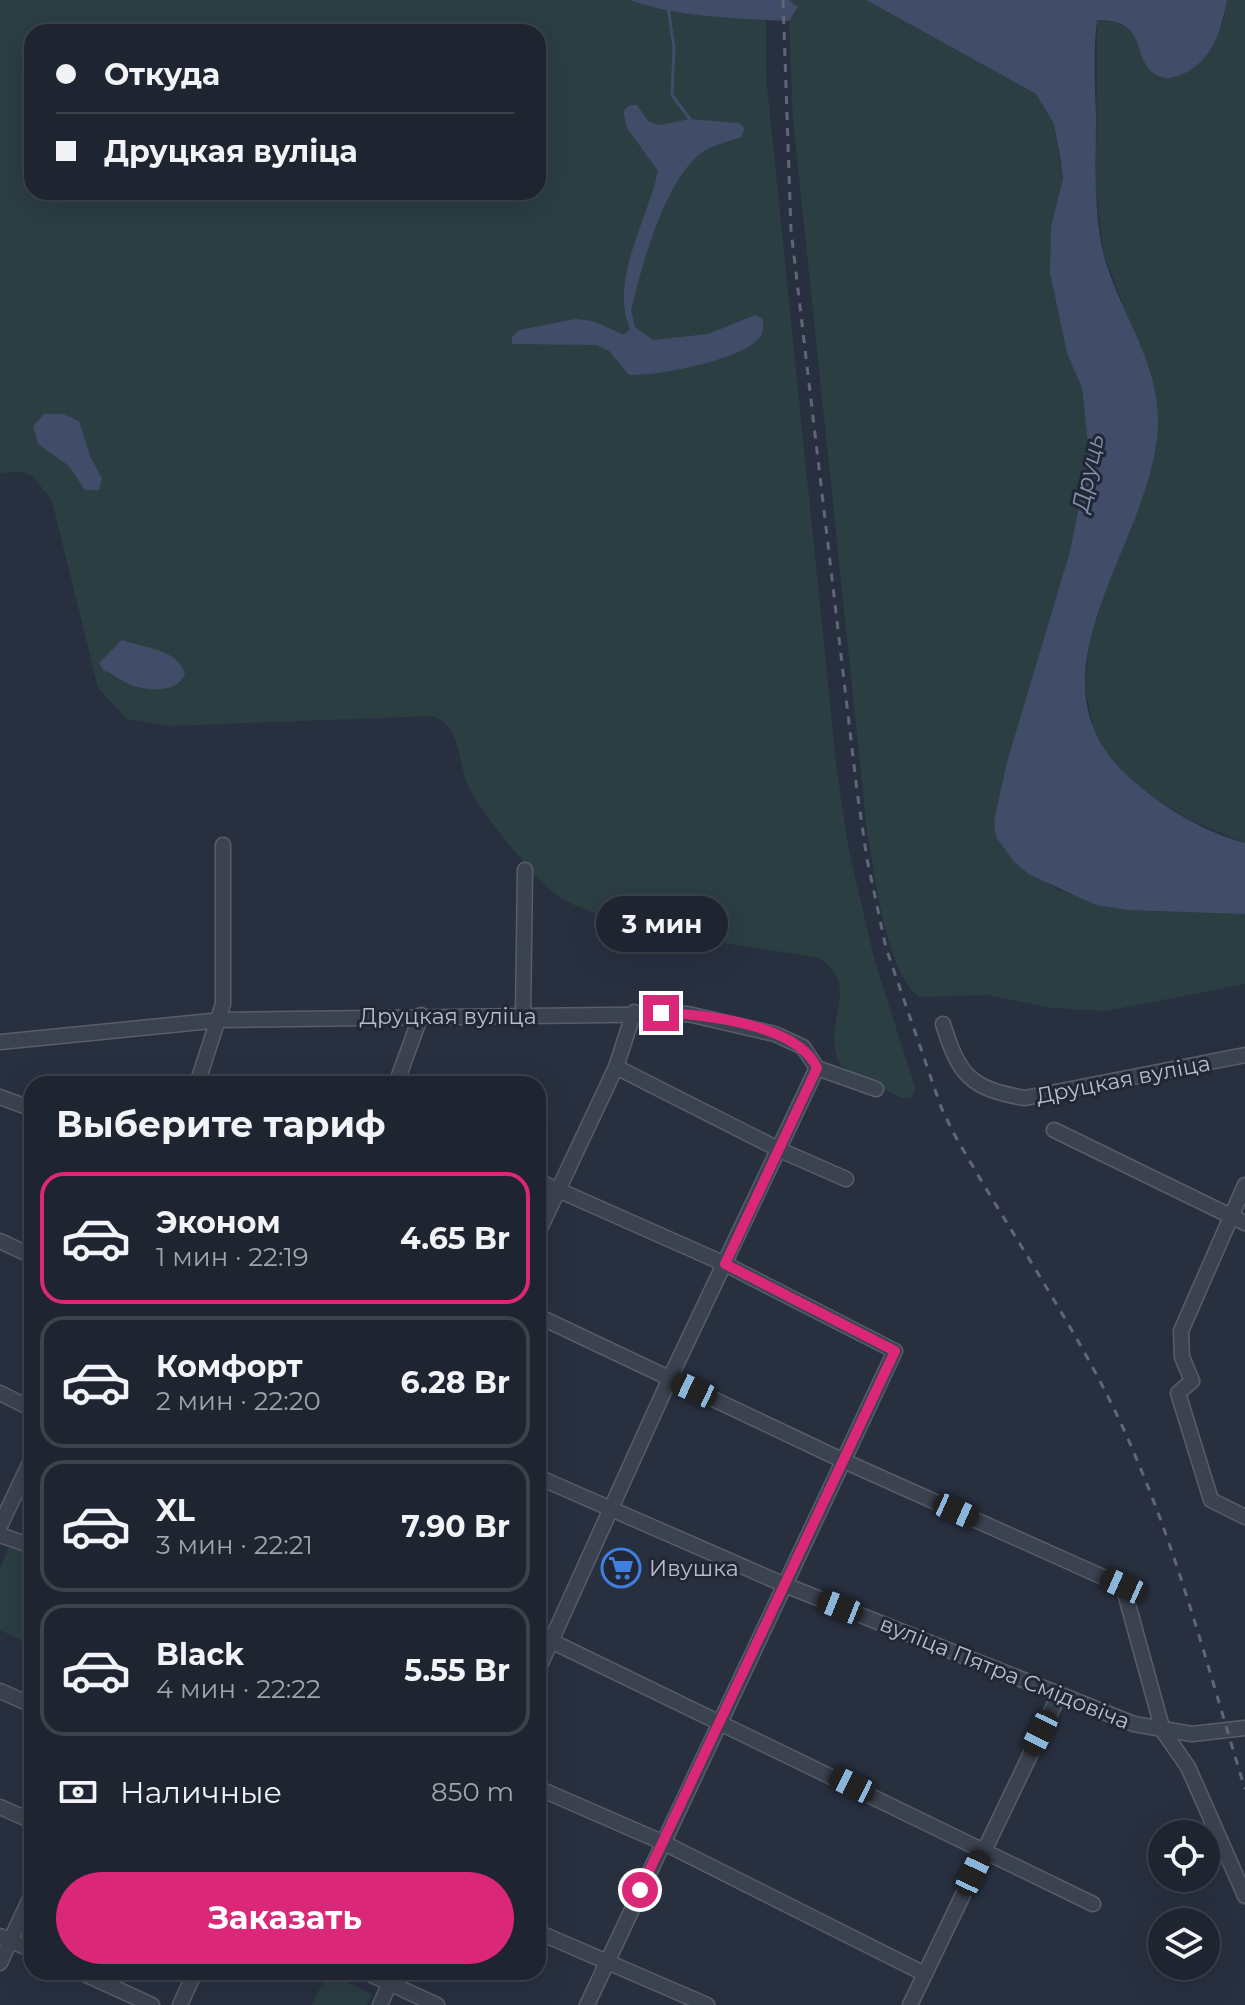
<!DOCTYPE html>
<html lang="ru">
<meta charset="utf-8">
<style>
:root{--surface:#1e2430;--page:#262c38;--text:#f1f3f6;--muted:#a1a4ab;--line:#3c414c;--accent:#db2777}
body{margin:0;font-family:Montserrat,sans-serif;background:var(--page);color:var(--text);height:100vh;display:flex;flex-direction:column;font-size:30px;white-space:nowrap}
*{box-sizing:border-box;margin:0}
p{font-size:26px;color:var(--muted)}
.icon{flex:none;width:44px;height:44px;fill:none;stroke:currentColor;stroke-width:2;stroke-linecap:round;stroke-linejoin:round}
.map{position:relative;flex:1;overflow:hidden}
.side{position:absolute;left:24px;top:1076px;width:522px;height:904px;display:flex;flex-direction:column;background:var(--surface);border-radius:24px;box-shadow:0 8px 32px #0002,0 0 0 2px var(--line)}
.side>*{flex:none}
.guide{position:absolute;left:24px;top:24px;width:522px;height:176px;border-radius:24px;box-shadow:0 8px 32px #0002,0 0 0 2px var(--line);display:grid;align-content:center;height:176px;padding:0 32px;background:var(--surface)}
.fabs{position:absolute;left:1148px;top:1820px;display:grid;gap:16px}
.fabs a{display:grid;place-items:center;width:72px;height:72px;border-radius:50%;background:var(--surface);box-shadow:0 8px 32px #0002,0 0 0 2px var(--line);font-size:40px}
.end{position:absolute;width:36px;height:36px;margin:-18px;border:10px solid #db2777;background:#fff;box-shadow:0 0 0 4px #fff}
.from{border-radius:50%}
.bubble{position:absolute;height:56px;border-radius:28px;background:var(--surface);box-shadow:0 8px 32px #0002,0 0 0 2px var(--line);font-size:26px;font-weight:700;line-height:56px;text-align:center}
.car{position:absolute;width:24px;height:48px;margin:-24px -12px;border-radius:10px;box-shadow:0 0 6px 2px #0007;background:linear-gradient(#222 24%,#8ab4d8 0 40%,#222 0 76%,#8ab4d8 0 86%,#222 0)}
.guide b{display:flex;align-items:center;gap:28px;height:76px;font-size:30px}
.guide b+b{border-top:2px solid var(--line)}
.guide i{width:20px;height:20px;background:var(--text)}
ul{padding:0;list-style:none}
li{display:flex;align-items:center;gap:24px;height:132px;margin:0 16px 12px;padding:0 16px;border:4px solid var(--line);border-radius:24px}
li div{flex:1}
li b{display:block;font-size:30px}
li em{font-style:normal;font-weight:700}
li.active{border-color:var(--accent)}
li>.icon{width:72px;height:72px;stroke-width:1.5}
h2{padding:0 32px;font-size:36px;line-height:96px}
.pay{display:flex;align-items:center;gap:20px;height:88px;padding:0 32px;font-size:30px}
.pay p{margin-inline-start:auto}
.primary-button{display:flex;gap:16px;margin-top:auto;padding:16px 32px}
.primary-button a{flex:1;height:92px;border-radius:48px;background:var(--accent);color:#fff;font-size:32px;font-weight:700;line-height:92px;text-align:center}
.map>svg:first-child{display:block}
.green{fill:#2b3e42;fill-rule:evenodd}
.water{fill:#404c68}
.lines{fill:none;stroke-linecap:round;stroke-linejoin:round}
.stream{stroke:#404c68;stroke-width:3}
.minor-casing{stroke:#575e6a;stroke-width:17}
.minor{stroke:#3c4350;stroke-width:14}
.rail{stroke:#5f6677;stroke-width:3;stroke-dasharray:8 8;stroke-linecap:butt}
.route{stroke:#db2777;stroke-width:10}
.labels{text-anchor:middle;stroke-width:6;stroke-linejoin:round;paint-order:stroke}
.street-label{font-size:22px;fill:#b9beca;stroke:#212735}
.poi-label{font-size:22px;fill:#b9beca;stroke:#212735;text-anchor:start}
.water-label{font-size:24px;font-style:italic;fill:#8391af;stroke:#212735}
</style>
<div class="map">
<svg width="1245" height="2005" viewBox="0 0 1245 2005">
<rect width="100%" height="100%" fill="#283040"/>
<g class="green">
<path d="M0,0h630l39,10 97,10v56l71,696 12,79 25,107 41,130 -3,9 -11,1 -60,-32c-23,-41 24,-81 -23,-108 -64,-12 -218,-28 -265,-66 -21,-17 -76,-84 -86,-109 -10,-25 -6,-56 -34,-67l-263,10 -43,-7 -29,-31 -46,-187 -19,-25 -16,-5 -17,3zM32,32h506v160h-506z"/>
<path d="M789,0h77l170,94 18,30 9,55 -13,94 17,79 15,36 7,66 -19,97 -49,166 -7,145 44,28 107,19 80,5v70l-139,27 -54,-3 -64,-13 -68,2c-34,-21 -46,-128 -53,-166l-74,-712 -4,-98 9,-14z"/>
<path d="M1227,0h18v843l-55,-23 -45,-28 -34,-31 -18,-32 -8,-42 4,-46 13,-43 45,-113 -25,-183 -18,-47 -8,-62 1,-173c37,2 40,14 51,47l74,-41z"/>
<polygon points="10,1545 32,1556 32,1645 0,1630 0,1569"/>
<polygon points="327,1973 372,1994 367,2005 312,2005"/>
</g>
<g class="water">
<path d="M630,0h159l9,7 -9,14c-53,-3 -109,-3 -159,-21z"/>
<path d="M866,0h361c-6,30 -13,58 -42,73 -6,3 -17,7 -24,4 -33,-12 -8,-58 -64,-57 -4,32 -2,65 -1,97 0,45 -3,95 8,139 14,51 47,95 53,148 15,123 -148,265 -27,374 32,29 74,54 115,65v71l-117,-4 -32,-5 -66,-30 -16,-13 -18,-25 -2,-16 13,-59 63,-211 19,-97 -7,-66 -15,-35 -17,-80 1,-46 12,-48 -2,-17 -7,-38 -18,-30z"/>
<path d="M630,105h7l11,16 10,4 32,-6 49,4 6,5 -4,9c-13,5 -30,8 -40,16 -36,28 -60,114 -70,158l4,16 18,13 55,-6 47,-19 8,4c0,7 1,12 -3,18 -16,23 -103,39 -131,38l-20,-24 -12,-6 -85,-1v-7l7,-7 57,-11 17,2 31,14 6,-6c-21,-49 18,-110 28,-158l-31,-43 -4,-17z"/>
<polygon points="44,414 63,414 79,421 90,456 102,479 99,490 85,490 69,466 38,444 33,426"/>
<path d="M122,640c19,7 57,9 63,34 -8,22 -47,17 -64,6 -7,-4 -8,-7 -17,-9l-5,-8z"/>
</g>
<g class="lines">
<polyline class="stream" points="667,0 674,48 672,95 690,119"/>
<defs>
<g id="minor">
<polyline points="523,1016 525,870"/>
<path d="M943,1024c16,51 27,65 82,74l220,-43"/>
<polyline points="0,1042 221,1020 688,1014 775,1034 803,1047 817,1068 876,1089"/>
<polyline points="616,1067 780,1150 846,1179"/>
<polyline points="197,1084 223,1004 223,845"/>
<polyline points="396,1084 421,1015"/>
<polyline points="0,1097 32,1109"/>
<polyline points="1054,1130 1245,1223"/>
<polyline points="538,1181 725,1264 895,1351 587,2005"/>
<polyline points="1245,1185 1181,1331 1182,1357 1192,1381 1178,1393 1211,1500 1245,1517"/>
<polyline points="538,1233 616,1067 634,1012"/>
<polyline points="0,1241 32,1256"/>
<polyline points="538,1316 844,1461 1123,1586 1163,1731 1188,1767 1245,1896"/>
<polyline points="0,1393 32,1409"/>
<polyline points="538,1477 785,1585 1134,1724 1192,1734 1245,1728"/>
<polyline points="0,1526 32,1458"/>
<polyline points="0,1535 32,1546"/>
<polyline points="551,1641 1093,1904"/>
<polyline points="538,1670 670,1378 817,1068"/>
<polyline points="0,1691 32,1705"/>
<polyline points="538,1788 662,1842 925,1974"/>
<polyline points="0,1807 32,1821"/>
<polyline points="538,1932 707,2005"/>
<polyline points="0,1936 32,1950"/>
<polyline points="0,1963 32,1894"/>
<polyline points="80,1972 152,2005"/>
<polyline points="365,1972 437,2005"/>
<polyline points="180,2005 195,1972"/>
<polyline points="380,2005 395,1972"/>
<polyline points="910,2005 1059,1695"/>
</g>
</defs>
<use href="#minor" class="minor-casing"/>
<use href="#minor" class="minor"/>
<path class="rail" d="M783,0l8,230 66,561 10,68 19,89 55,159 12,25c60,107 138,215 184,328 45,106 74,219 108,329"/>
</g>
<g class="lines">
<path class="route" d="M640,1890l255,-539 -170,-87 92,-196c-19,-43 -112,-54 -156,-55"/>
</g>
<defs>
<symbol id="supermarket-ring" viewBox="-11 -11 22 22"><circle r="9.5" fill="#212735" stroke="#3f7fe0" stroke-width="1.5"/><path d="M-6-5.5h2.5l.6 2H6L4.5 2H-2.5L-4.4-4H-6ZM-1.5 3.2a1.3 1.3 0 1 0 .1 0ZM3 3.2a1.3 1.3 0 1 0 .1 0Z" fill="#3f7fe0"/></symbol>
</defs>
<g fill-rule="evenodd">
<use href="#supermarket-ring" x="599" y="1546" width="44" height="44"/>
</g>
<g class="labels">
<g class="street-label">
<text x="448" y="1024">Друцкая вуліца</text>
<text transform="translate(1123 1079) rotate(-11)" y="8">Друцкая вуліца</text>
<text transform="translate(1005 1672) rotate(22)" y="8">вуліца Пятра Смідовіча</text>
</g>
<g class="poi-label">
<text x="649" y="1576">Ивушка</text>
</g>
<g class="water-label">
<text transform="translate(1088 473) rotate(-78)" y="8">Друць</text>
</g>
</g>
</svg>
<div class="fabs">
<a><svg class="icon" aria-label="locate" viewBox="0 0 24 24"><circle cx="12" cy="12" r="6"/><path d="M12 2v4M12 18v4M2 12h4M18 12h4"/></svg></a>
<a><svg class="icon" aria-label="layers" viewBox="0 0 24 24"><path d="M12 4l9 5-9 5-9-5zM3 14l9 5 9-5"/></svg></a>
</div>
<i class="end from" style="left:640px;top:1890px"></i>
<i class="end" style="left:661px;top:1013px"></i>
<div class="bubble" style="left:596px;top:896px;width:132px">3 мин</div>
<i class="car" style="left:694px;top:1390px;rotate:295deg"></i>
<i class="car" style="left:956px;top:1511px;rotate:114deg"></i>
<i class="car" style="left:1123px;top:1586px;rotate:294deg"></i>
<i class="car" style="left:840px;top:1607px;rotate:292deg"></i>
<i class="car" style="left:1040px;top:1733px;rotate:206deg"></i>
<i class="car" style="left:852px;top:1785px;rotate:296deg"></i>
<i class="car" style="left:973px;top:1873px;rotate:25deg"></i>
<div class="guide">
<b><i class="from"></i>Откуда</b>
<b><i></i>Друцкая вуліца</b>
</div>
<section class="side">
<h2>Выберите тариф</h2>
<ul>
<li class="active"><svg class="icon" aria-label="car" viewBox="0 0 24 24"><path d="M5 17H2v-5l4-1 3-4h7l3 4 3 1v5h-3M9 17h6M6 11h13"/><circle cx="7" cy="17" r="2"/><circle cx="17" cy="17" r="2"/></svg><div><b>Эконом</b><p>1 мин · 22:19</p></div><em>4.65 Br</em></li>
<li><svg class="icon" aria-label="car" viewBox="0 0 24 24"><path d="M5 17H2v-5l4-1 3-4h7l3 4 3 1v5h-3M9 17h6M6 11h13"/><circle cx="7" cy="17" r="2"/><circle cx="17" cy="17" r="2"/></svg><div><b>Комфорт</b><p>2 мин · 22:20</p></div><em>6.28 Br</em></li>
<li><svg class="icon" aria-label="car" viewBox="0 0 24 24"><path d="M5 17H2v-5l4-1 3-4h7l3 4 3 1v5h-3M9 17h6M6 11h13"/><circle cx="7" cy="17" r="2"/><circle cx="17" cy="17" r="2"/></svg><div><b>XL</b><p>3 мин · 22:21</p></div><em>7.90 Br</em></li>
<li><svg class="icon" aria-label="car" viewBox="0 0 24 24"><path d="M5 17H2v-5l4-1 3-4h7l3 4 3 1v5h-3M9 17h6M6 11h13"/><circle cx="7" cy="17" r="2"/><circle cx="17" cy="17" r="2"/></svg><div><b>Black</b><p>4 мин · 22:22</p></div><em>5.55 Br</em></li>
</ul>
<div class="pay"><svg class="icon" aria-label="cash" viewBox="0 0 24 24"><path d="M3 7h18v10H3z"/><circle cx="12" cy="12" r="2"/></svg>Наличные<p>850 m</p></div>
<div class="primary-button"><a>Заказать</a></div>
</section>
</div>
